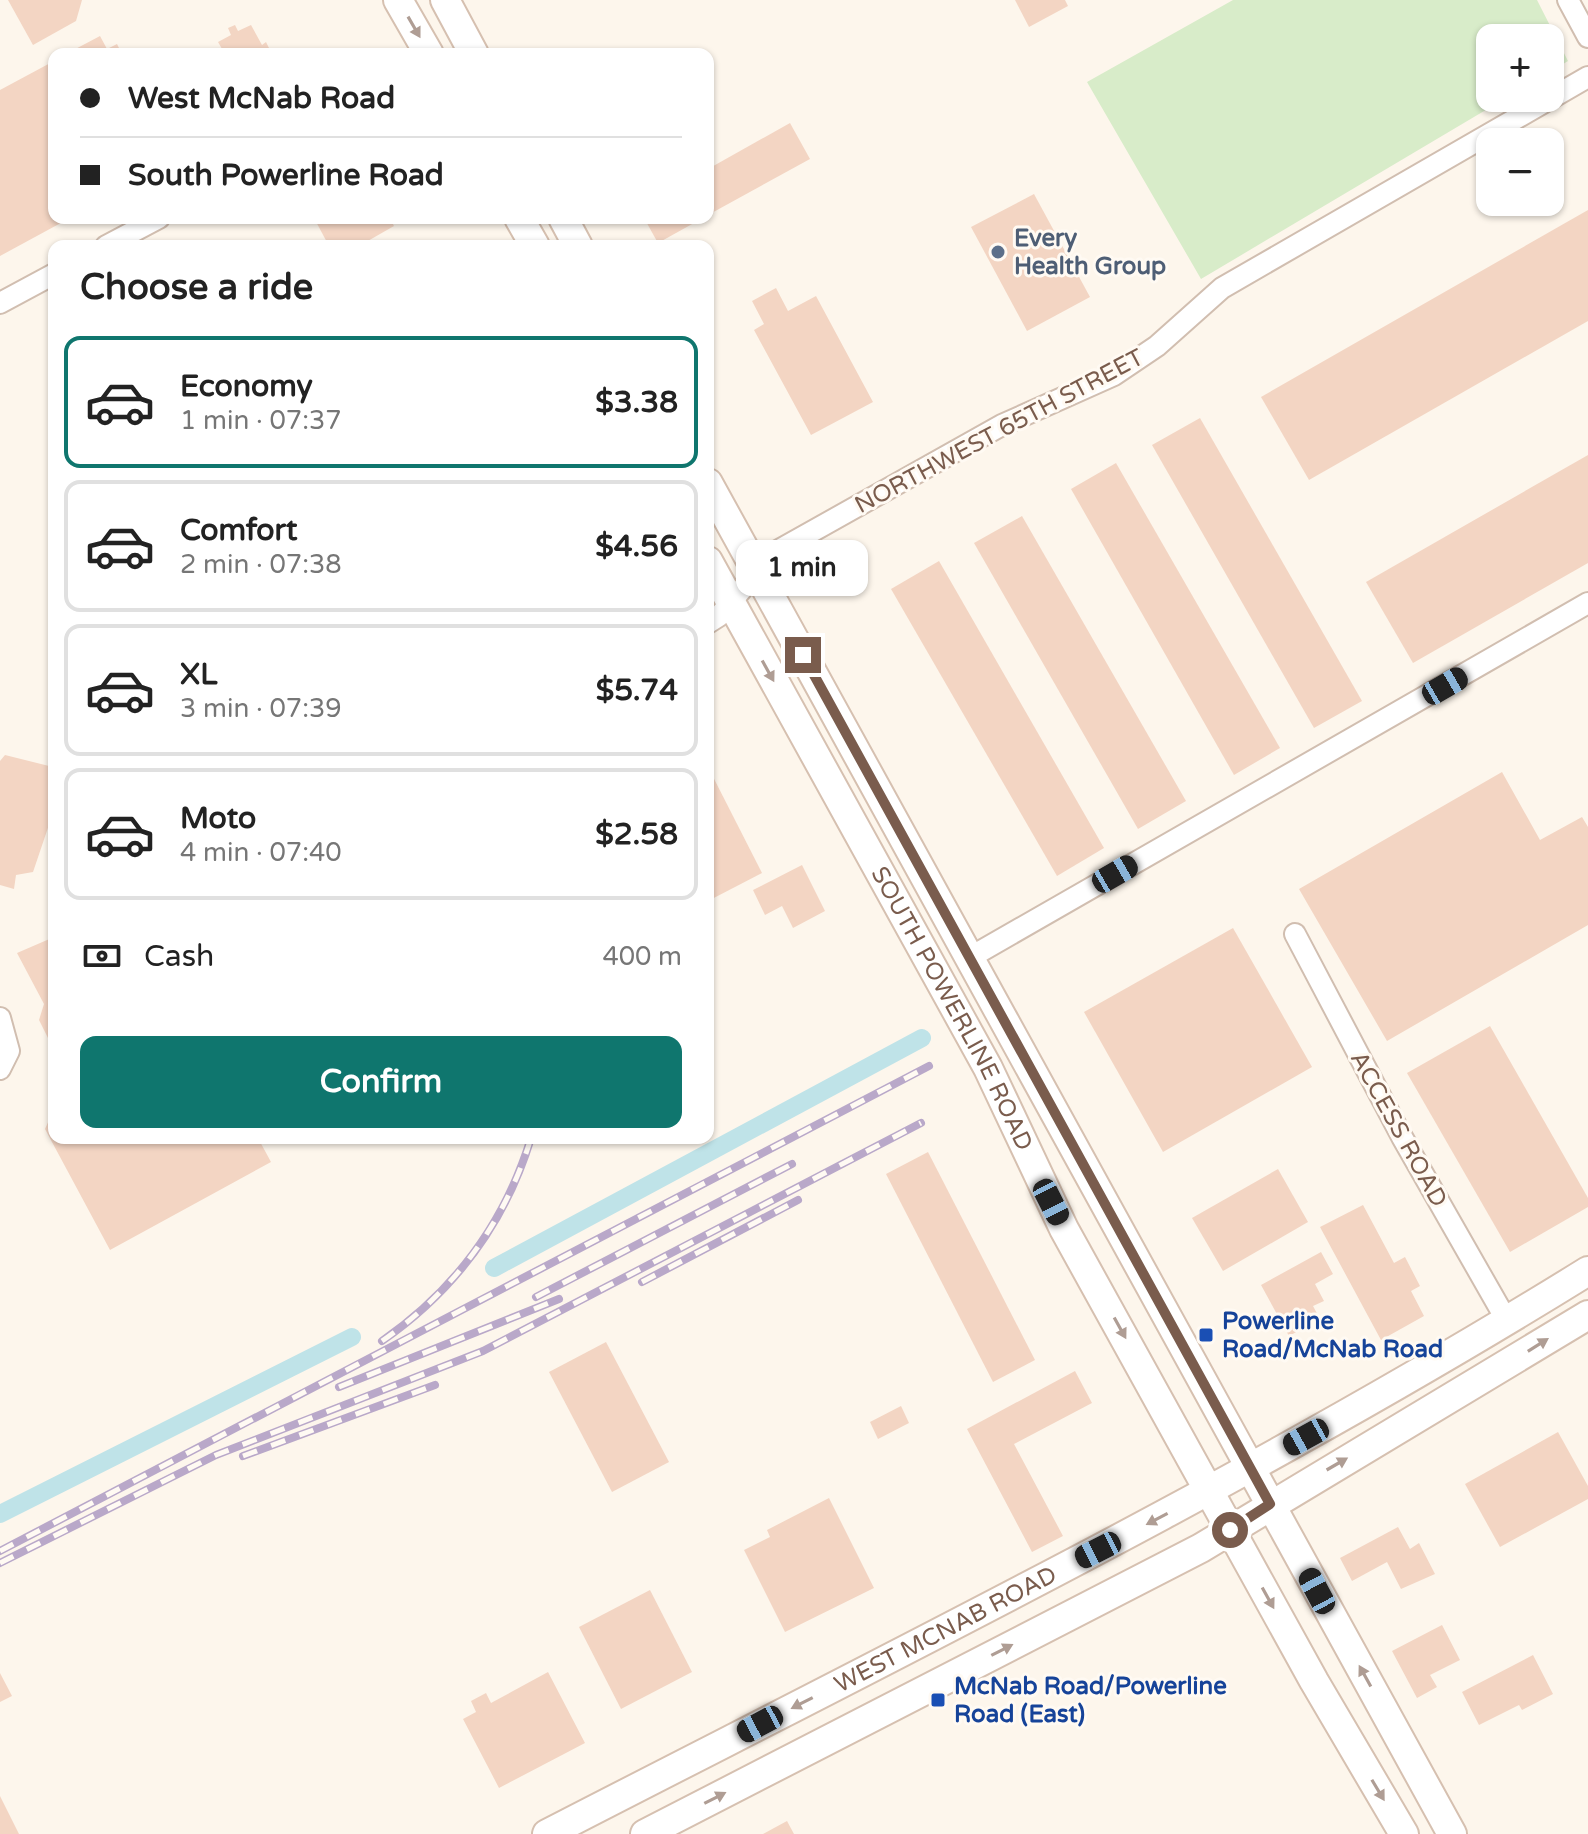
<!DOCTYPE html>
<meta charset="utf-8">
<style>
:root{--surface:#fff;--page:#f6f6f6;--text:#222;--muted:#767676;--line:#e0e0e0;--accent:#0f766e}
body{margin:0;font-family:"Varela Round",sans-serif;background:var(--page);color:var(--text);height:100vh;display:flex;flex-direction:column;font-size:30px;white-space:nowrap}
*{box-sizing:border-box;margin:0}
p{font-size:26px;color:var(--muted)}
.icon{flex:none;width:44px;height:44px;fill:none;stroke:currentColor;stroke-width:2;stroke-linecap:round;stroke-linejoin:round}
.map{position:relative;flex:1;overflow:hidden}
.drawer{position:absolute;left:48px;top:240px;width:666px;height:904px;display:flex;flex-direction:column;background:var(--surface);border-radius:16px;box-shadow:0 2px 6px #0004}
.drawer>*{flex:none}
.guide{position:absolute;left:48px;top:48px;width:666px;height:176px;border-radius:16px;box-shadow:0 2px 6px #0004;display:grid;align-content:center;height:176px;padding:0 32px;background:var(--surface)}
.controls{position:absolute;left:1476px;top:24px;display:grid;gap:16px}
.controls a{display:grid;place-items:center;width:88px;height:88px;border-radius:16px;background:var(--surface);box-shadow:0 2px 6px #0004;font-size:40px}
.end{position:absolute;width:36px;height:36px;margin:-18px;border:10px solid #7a5c4d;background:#fff;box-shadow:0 0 0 4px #fff}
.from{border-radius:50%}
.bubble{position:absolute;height:56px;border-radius:16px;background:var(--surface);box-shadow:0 2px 6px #0004;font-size:26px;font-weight:700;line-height:56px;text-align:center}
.car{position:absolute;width:24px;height:48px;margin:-24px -12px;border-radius:10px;box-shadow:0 0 6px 2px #0007;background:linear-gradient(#222 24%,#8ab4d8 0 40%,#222 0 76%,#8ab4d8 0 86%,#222 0)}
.guide b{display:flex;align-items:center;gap:28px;height:76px;font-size:30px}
.guide b+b{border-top:2px solid var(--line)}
.guide i{width:20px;height:20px;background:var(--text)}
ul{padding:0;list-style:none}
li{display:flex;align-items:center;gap:24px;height:132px;margin:0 16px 12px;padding:0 16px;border:4px solid var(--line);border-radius:16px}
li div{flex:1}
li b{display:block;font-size:30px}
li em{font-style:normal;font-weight:700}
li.active{border-color:var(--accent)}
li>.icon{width:72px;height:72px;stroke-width:1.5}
h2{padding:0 32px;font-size:36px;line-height:96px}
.pay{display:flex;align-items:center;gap:20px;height:88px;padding:0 32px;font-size:30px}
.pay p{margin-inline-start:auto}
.button{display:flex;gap:16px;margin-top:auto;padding:16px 32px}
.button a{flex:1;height:92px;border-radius:16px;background:var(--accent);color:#fff;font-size:32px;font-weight:700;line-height:92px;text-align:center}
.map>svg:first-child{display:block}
.green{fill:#d8ecc9}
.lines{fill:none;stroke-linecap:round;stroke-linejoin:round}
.canal{stroke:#bfe3e8;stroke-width:18}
.building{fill:#f3d5c3}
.street-casing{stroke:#d1beb0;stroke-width:24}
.secondary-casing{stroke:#d6c0b0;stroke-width:32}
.street{stroke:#fff;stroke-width:20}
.secondary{stroke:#fff;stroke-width:28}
.rail-casing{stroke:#b9a8c9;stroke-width:8}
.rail{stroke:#fffaf3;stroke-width:5;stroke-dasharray:15;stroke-linecap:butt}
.oneway{fill:#af9d94}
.route{stroke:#7a5c4d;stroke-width:10}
.service-dot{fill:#5c6f8a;stroke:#fffaf3;stroke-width:3}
.transit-dot{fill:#1a4fb4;stroke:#fffaf3;stroke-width:3}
.labels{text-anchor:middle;stroke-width:6;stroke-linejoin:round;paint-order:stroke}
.service-label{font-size:24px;font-weight:bold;fill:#4e5e75;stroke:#fffaf3;text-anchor:start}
.street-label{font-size:24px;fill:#7a5c4d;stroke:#fffaf3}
.transit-label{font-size:24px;font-weight:bold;fill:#164399;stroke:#fffaf3;text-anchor:start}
</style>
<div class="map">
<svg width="1588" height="1834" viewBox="0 0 1588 1834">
<rect width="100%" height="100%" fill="#fdf6ec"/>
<polygon class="green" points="1233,0 1537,0 1568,61 1550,72 1550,38 1490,38 1490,98 1506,98 1201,279 1087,82"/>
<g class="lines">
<g class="canal">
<polyline points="494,1268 922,1038"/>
<polyline points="0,1514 352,1337"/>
</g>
</g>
<g class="building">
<polygon points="8,0 82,0 76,21 33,45"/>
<polygon points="1015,0 1065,0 1068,6 1029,27"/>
<polygon points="235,25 238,31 251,25 262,45 266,42 272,54 225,54 218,42 231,35 228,28"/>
<polygon points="100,36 107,49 117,44 122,54 66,54"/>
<polygon points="54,61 54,218 70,218 0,256 0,90"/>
<polygon points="790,123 810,159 708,215 708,169"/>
<polygon points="1034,194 1090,297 1027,331 971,227"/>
<polygon points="1588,210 1588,321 1309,480 1261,397"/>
<polygon points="314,218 390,218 394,226 359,246 329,246"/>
<polygon points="644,218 703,218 658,243"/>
<polygon points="776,288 788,311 816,296 873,402 811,435 754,330 764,324 752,301"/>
<polygon points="1200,418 1362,701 1314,728 1152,445"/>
<polygon points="1588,455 1588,563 1413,663 1366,582"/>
<polygon points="1116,463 1280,748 1234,775 1071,489"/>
<polygon points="1022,516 1186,801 1138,829 974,543"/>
<polygon points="939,561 1104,848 1057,876 891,589"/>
<polygon points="5,755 49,766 54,787 54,810 33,872 16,875 14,889 0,885 0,761"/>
<polygon points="708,767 762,873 708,901"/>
<polygon points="1502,772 1540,840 1582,817 1588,827 1588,925 1387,1041 1299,889"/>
<polygon points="802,865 825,911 793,928 782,906 765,915 753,890"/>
<polygon points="1233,928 1312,1067 1163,1152 1084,1012"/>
<polygon points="54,937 54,1050 39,1020 44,1004 17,953"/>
<polygon points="1490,1026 1588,1198 1588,1207 1510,1252 1407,1073"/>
<polygon points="54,1109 54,1138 258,1138 271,1162 110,1250 45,1129"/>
<polygon points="928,1152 1035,1360 993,1382 886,1174"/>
<polygon points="1278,1169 1308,1222 1223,1271 1192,1218"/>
<polygon points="1363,1205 1394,1263 1405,1257 1420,1286 1411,1291 1424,1316 1381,1340 1320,1227"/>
<polygon points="1321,1252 1333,1274 1315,1284 1324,1301 1313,1306 1320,1319 1289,1336 1261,1285"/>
<polygon points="606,1342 669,1462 612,1492 549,1372"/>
<polygon points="1075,1371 1092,1403 1014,1444 1063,1536 1032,1552 967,1429"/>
<polygon points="901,1406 909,1423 878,1439 870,1422"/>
<polygon points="1558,1432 1588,1486 1588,1499 1500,1547 1465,1484"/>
<polygon points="829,1498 874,1588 785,1632 744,1550 770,1537 767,1530"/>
<polygon points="1398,1527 1410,1549 1419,1543 1435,1574 1401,1589 1387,1562 1352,1581 1340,1558"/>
<polygon points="650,1590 692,1672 621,1709 579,1627"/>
<polygon points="1442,1625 1460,1660 1430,1675 1437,1687 1417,1698 1392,1651"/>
<polygon points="1533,1655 1553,1694 1522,1710 1519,1705 1479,1725 1462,1692"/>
<polygon points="548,1672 585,1743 499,1788 463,1719 476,1712 471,1701 486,1693 491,1703"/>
<polygon points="0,1673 12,1696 0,1702"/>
<polygon points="0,1796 19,1834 0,1834"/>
<polygon points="787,1821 794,1834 763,1834"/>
</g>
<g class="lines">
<defs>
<g id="street">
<polyline points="1568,0 1588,37"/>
<polyline points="106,246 159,218"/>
<polyline points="0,303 54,274"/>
<polyline points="708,623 719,616 772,554 1002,425 1114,375 1157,346 1222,288 1588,77"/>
<polyline points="1295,934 1402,1137 1507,1321"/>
<polyline points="969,958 1588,603"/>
<polyline points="0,1018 9,1051 0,1069"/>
</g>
<g id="secondary">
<polyline points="398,0 429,54"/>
<polyline points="445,0 474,54"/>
<polyline points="519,218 535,246"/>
<polyline points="563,218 578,246"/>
<polyline points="708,483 1452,1834"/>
<path id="s1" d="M708,561l280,507 76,161 250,452 90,153"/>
<path id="s2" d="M547,1834c351,-181 706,-355 1041,-563"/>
<polyline points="645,1834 1201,1548 1588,1315"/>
</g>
</defs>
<use href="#street" class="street-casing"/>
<use href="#secondary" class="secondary-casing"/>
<use href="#street" class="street"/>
<use href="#secondary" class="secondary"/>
<defs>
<g id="rail">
<polyline points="642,1282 798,1200"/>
<polyline points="536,1297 792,1164"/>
<path d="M382,1341c72,-50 123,-118 149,-203"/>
<polyline points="339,1387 559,1299"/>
<polyline points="243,1456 435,1385"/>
<polyline points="0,1551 929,1066"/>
<polyline points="0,1563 216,1455 483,1351 921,1123"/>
</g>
</defs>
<use href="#rail" class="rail-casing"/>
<use href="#rail" class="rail"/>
</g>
<defs><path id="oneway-solid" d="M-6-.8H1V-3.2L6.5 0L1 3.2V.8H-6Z" transform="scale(2)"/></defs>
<g class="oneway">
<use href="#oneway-solid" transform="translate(414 27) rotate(60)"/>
<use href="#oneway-solid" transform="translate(768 671) rotate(61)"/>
<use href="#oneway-solid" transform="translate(1120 1328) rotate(61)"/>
<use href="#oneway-solid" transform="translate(1538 1345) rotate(-32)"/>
<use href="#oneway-solid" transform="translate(1337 1464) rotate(-30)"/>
<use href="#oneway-solid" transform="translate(1157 1519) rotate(152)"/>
<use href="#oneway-solid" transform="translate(1268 1598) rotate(61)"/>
<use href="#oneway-solid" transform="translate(1002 1650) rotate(-27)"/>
<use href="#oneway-solid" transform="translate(1365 1676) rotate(-119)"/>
<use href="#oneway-solid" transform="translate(802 1703) rotate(153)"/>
<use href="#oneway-solid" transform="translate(1378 1790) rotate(59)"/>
<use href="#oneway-solid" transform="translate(715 1798) rotate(-27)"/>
</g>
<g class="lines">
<polyline class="route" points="803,655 1270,1504 1230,1530"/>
</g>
<circle class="service-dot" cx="998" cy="252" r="8"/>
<g class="transit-dot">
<rect x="1198" y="1327" width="16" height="16" rx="4"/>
<rect x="930" y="1692" width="16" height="16" rx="4"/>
</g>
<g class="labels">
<g class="service-label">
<text x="1014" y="246">Every<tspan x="1014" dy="28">Health Group</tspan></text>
</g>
<g class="street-label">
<text transform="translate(999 431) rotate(-28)" y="8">NORTHWEST 65TH STREET</text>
<text dy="8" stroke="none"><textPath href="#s1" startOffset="510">SOUTH POWERLINE ROAD</textPath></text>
<text transform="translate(1399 1129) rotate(61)" y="8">ACCESS ROAD</text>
<text dy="8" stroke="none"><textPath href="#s2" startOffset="448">WEST MCNAB ROAD</textPath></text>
</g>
<g class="transit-label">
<text x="1222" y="1329">Powerline<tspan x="1222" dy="28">Road/McNab Road</tspan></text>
<text x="954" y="1694">McNab Road/Powerline<tspan x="954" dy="28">Road (East)</tspan></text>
</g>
</g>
</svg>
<div class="controls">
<a>+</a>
<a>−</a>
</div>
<i class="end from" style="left:1230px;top:1530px"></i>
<i class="end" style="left:803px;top:655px"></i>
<div class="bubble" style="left:736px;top:540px;width:132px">1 min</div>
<i class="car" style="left:1445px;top:686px;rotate:60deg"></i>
<i class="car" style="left:1115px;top:874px;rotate:60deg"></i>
<i class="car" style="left:1051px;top:1202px;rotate:153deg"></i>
<i class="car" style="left:1306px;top:1437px;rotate:241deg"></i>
<i class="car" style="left:1098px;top:1550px;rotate:243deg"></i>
<i class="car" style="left:1317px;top:1591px;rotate:332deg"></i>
<i class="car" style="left:760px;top:1724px;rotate:242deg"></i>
<div class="guide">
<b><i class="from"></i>West McNab Road</b>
<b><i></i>South Powerline Road</b>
</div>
<section class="drawer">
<h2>Choose a ride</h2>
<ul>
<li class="active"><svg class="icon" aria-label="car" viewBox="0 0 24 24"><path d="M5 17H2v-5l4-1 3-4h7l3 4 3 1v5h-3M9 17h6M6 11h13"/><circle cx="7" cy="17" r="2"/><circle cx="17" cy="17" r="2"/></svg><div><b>Economy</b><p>1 min · 07:37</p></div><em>$3.38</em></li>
<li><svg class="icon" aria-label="car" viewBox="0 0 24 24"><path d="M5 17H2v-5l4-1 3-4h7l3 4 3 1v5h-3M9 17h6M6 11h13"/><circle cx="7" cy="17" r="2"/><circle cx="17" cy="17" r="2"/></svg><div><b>Comfort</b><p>2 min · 07:38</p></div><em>$4.56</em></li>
<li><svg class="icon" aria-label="car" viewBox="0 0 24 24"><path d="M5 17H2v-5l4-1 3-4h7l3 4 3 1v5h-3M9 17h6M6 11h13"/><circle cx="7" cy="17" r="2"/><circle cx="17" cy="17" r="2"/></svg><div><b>XL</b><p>3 min · 07:39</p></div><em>$5.74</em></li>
<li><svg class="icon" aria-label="car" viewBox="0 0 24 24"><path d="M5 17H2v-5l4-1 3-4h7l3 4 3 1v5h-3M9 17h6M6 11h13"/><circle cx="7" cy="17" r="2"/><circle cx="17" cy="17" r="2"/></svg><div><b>Moto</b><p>4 min · 07:40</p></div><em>$2.58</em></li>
</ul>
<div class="pay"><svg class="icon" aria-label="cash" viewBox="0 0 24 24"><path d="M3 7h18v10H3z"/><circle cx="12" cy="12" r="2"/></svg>Cash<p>400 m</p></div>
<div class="button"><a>Confirm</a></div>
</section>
</div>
